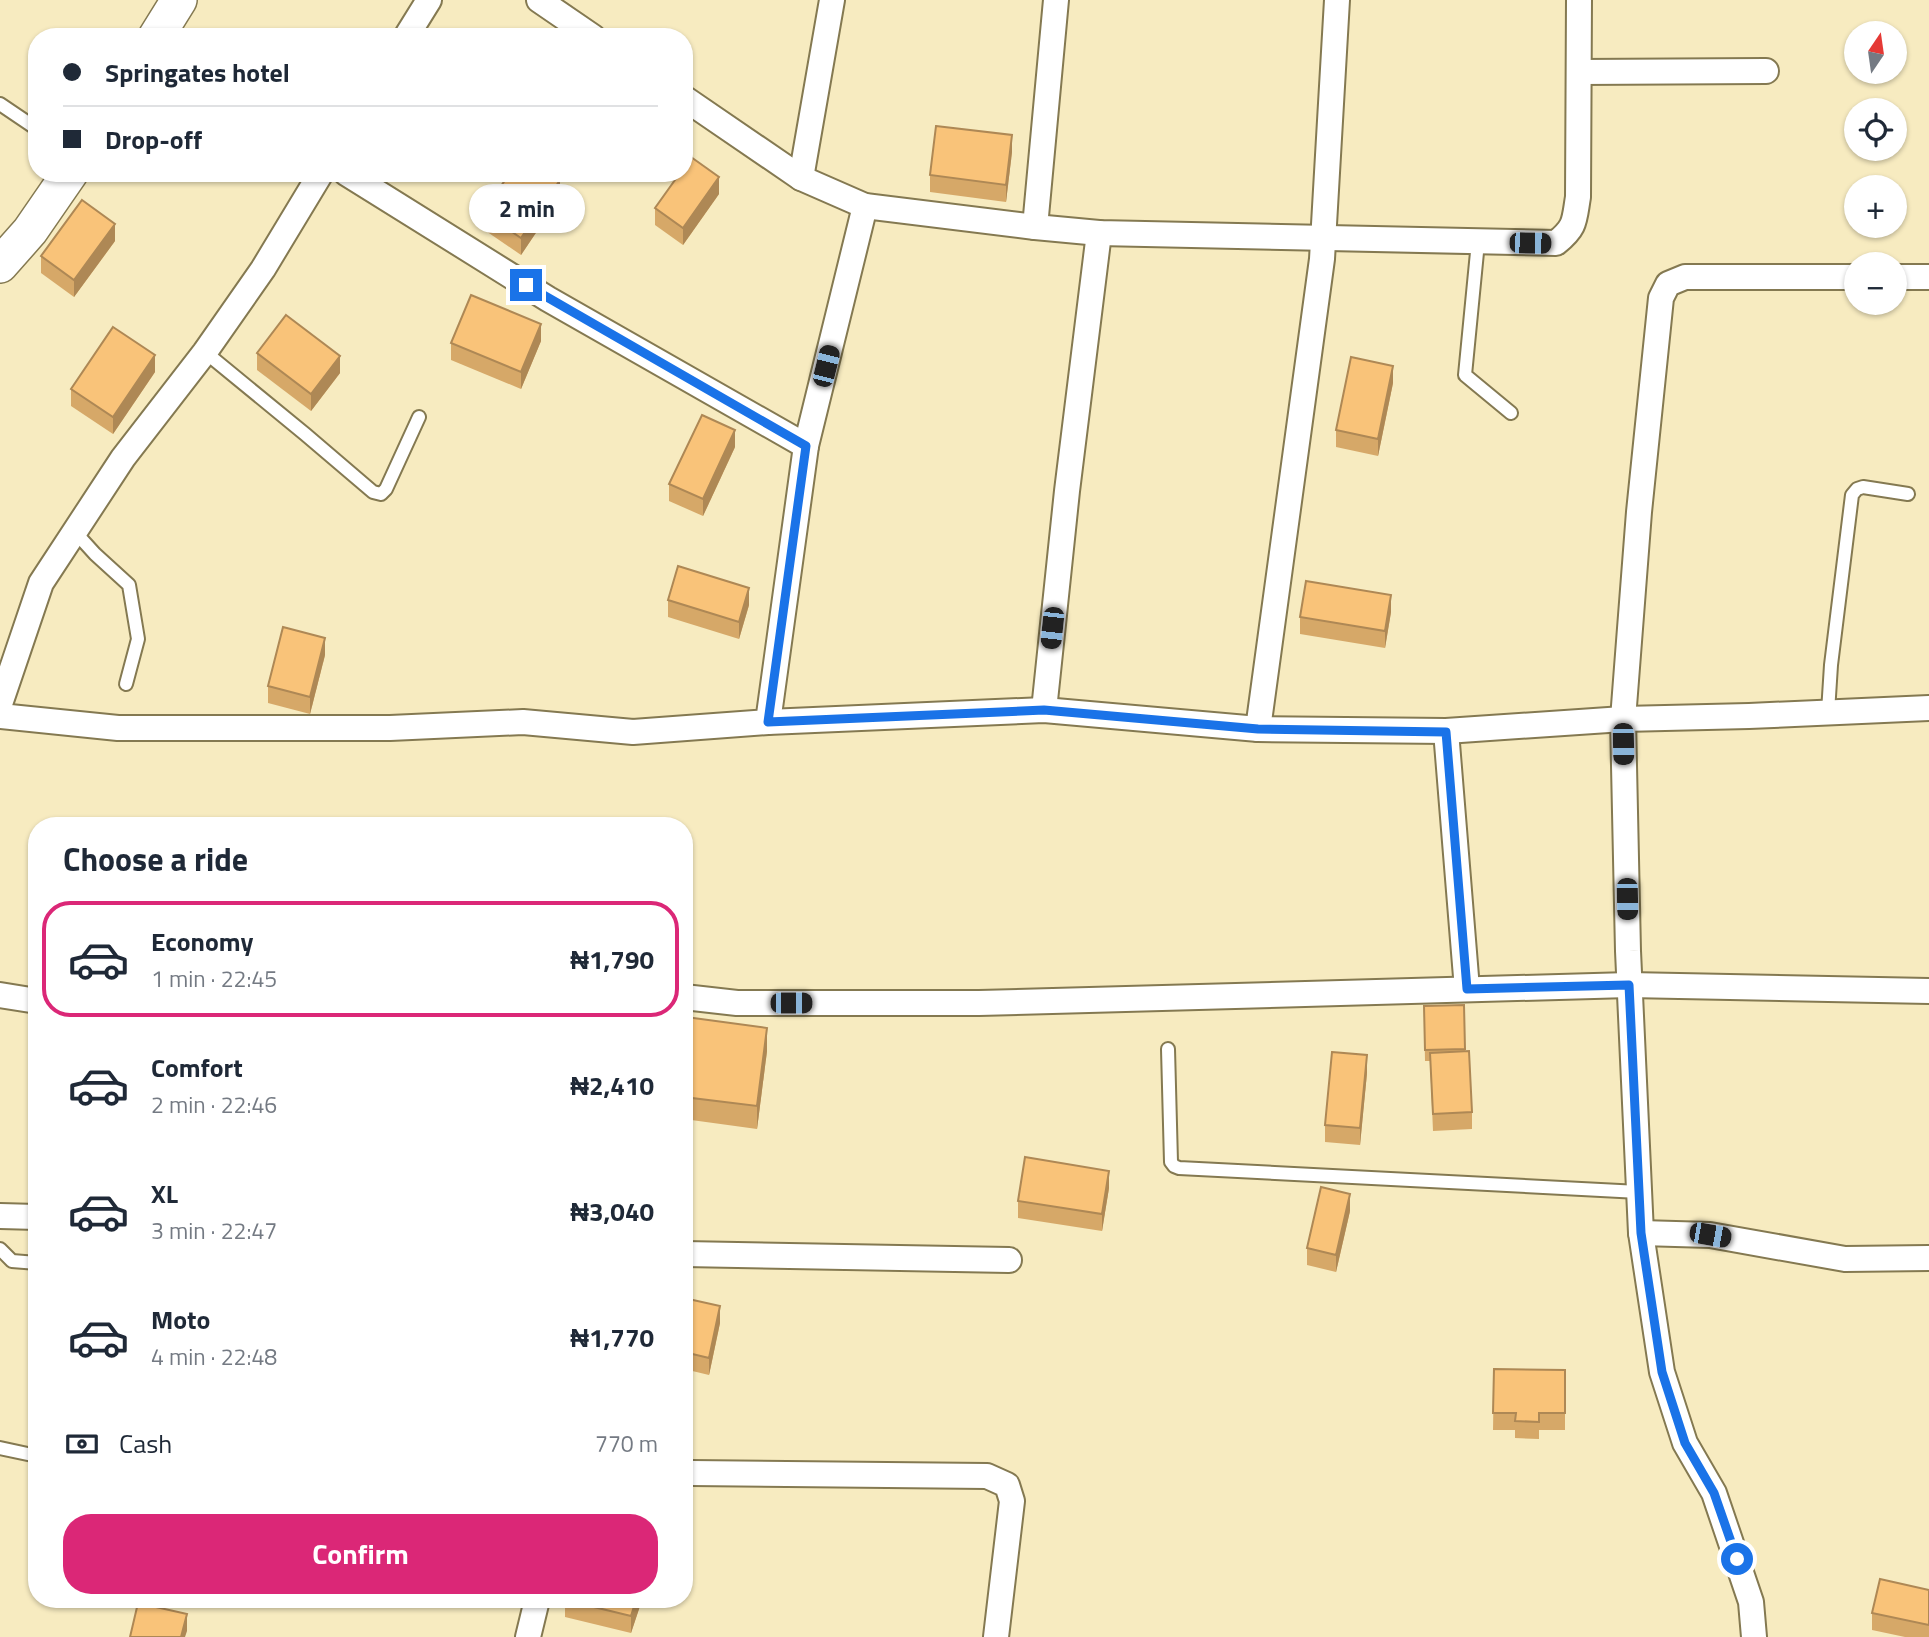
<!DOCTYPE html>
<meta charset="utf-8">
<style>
:root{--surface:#fff;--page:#f2f2f3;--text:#1f2937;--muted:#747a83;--line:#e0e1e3;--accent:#db2777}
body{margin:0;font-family:"Titillium Web",sans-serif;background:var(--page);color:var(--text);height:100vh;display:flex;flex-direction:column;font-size:26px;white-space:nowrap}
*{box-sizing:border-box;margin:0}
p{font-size:23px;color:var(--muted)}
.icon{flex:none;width:38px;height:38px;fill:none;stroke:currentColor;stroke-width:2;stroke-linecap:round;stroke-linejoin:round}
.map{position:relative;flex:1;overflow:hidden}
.panel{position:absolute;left:28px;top:817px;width:665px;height:791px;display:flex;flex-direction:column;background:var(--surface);border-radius:28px;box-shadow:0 2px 5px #0004}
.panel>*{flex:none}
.hud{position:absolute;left:28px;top:28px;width:665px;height:154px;border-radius:28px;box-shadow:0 2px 5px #0004;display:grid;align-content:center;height:154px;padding:0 35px;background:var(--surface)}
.needle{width:46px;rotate:13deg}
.controls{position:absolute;left:1844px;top:21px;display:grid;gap:14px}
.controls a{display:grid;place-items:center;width:63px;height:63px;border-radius:50%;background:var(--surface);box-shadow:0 2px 5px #0004;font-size:35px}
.end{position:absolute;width:32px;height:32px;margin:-16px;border:9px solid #1a73e8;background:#fff;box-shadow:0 0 0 4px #fff}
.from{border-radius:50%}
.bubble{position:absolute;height:49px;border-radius:24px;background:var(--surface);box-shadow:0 2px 5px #0004;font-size:23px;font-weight:700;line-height:49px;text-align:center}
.car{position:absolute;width:21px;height:42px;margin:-21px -10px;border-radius:9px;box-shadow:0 0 5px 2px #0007;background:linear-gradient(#222 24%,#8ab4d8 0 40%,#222 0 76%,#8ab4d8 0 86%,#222 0)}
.hud b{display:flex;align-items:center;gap:24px;height:66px;font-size:26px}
.hud b+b{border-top:2px solid var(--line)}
.hud i{width:18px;height:18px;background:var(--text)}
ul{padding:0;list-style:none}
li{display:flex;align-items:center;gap:21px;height:116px;margin:0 14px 10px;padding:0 21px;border:4px solid transparent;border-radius:28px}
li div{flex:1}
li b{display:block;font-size:26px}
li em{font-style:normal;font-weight:700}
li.on{border-color:var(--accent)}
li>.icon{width:63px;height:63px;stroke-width:1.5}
h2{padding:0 35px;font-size:32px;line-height:84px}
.pay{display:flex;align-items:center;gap:18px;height:77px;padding:0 35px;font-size:26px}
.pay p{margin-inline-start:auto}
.cta{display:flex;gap:14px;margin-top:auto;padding:14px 35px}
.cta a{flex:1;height:80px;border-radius:28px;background:var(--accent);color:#fff;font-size:28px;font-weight:700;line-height:80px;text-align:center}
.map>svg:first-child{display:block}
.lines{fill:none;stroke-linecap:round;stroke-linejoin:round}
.lane-casing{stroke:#847951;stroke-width:16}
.street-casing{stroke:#847951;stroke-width:28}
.secondary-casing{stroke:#847951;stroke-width:38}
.lane{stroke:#fff;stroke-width:12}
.street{stroke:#fff;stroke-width:24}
.secondary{stroke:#fff;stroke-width:35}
.wall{fill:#d6a868}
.shaded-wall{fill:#ae8855}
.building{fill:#f9c379;stroke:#ae8855;stroke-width:2}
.route{stroke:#1a73e8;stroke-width:9}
</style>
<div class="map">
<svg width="1929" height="1637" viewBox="0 0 1929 1637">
<rect width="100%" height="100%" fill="#f7ebc0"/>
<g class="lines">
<defs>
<g id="lane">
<polyline points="0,104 37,129"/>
<polyline points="1478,242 1465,375 1511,413"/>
<polyline points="205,352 305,434 373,492 381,494 386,489 419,417"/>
<polyline points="75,532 95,554 129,585 138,639 126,684"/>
<polyline points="1828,712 1831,665 1852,495 1857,489 1863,487 1908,494"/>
<polyline points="1168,1049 1171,1162 1174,1166 1179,1168 1639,1192"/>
<polyline points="0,1249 12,1261 37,1263"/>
<polyline points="0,1448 37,1456"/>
</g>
<g id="street">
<polyline points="539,0 593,37"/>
<polyline points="406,37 429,0"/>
<polyline points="1579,72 1766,71"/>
<path d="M684,98l117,80 64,28 170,21 64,6 457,10c20,-16 18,-22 22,-46l1,-197"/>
<polyline points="346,173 548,299 806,446"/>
<polyline points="801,178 832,0"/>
<polyline points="1035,227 1056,0"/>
<polyline points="1895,277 1929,277"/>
<polyline points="0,704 41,583 123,458 205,352 263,269 321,173"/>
<polyline points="1044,710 1067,491 1099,233"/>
<polyline points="0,716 118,728 390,728 523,722 633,732 768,722 806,446 865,206"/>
<polyline points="768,722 1044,710 1258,729 1446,731 1623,719 1749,716 1929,708"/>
<polyline points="1258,729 1322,259 1337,0"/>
<polyline points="1446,731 1467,989"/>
<polyline points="0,995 37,1001"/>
<polyline points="684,997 737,1003 979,1003 1629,985 1929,991"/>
<polyline points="0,1216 37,1217"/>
<polyline points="1641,1233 1710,1235 1845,1259 1929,1258"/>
<polyline points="684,1254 1009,1260"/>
<polyline points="691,1473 987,1476 1007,1485 1012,1501 996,1637"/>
<polyline points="528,1637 537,1600"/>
<polyline points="1754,1637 1751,1602 1714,1493 1685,1443 1662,1372 1641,1233 1628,951 1623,719 1639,512 1661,298 1668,284 1685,277 1857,277"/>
</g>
<g id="secondary">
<polyline points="156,37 179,0"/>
<polyline points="0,265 30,231 70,173"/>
</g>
</defs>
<use href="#lane" class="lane-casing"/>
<use href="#street" class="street-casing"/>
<use href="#secondary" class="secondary-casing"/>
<use href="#lane" class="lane"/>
<use href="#street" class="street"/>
<use href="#secondary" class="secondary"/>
</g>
<g class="wall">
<polygon points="1012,152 1006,202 930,192 930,175"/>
<polygon points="719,194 683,245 655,225 655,208"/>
<polygon points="560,197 521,255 483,229 483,212"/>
<polygon points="115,241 74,297 41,273 41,256"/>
<polygon points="541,341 521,389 451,360 451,343"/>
<polygon points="257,353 340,373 311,411 257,370"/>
<polygon points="155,372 113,434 71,406 71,389"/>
<polygon points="1393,383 1378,456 1336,447 1336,430"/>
<polygon points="735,447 703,516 669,501 669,484"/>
<polygon points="668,600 749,605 739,639 668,617"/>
<polygon points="1391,612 1385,648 1300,634 1300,617"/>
<polygon points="325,655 310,714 268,703 268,686"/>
<polygon points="1424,1006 1465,1049 1472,1112 1472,1129 1433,1131 1430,1061 1425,1061"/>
<polygon points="684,1033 767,1051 757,1129 684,1119"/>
<polygon points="1367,1073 1360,1145 1325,1142 1325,1125"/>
<polygon points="1109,1188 1102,1231 1018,1218 1018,1201"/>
<polygon points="1350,1211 1336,1272 1307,1265 1307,1248"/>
<polygon points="684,1298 720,1323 709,1375 684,1369"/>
<polygon points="1494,1369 1565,1370 1565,1430 1539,1430 1539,1439 1515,1438 1515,1430 1493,1430"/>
<polygon points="1929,1590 1929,1637 1905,1637 1872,1630 1872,1613"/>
<polygon points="565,1600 642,1600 631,1633 565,1617"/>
</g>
<g class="shaded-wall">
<polygon points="1012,135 1012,152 1006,202 1006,185"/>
<polygon points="719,177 719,194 683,245 683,228"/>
<polygon points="560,180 560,197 521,255 521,238"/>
<polygon points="115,224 115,241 74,297 74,280"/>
<polygon points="541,324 541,341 521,389 521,372"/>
<polygon points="155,355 155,372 113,434 113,417"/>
<polygon points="340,356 340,373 311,411 311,394"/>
<polygon points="1393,366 1393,383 1378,456 1378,439"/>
<polygon points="735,430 735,447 703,516 703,499"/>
<polygon points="749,588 749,605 739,639 739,622"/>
<polygon points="1391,595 1391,612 1385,648 1385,631"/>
<polygon points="325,638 325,655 310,714 310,697"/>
<polygon points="767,1028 767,1051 757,1129 757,1106"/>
<polygon points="1367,1055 1367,1073 1360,1145 1360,1128"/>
<polygon points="1109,1171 1109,1188 1102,1231 1102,1214"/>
<polygon points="1350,1194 1350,1211 1336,1272 1336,1255"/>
<polygon points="720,1306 720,1323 709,1375 709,1358"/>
<polygon points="636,1600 642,1600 631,1633 631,1616"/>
<polygon points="187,1614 187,1631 185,1637 181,1637"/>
</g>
<g class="building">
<polygon points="936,126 1012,135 1006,185 930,175"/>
<polygon points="691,157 719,177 683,228 655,208 680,173 684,173 684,167"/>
<polygon points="510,173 549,173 560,180 521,238 483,212"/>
<polygon points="82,200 115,224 74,280 41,256"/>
<polygon points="471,295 541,324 521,372 451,343"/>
<polygon points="286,315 340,356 311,394 257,353"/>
<polygon points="113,327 155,355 113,417 71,389"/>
<polygon points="1351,357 1393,366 1378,439 1336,430"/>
<polygon points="702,415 735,430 703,499 669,484"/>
<polygon points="678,566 749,588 739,622 668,600"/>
<polygon points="1306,581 1391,595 1385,631 1300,617"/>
<polygon points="283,627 325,638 310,697 268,686"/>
<polygon points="1464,1005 1465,1049 1425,1050 1424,1006"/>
<polygon points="686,1017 767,1028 757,1106 684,1097 684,1033"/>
<polygon points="1469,1051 1472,1112 1433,1114 1430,1053"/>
<polygon points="1332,1052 1367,1055 1360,1128 1325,1125"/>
<polygon points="1025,1157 1109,1171 1102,1214 1018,1201"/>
<polygon points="1321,1187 1350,1194 1336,1255 1307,1248"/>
<polygon points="684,1298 720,1306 709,1358 684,1352"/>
<polygon points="1494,1369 1565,1370 1565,1413 1539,1413 1539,1422 1515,1421 1516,1413 1493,1413"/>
<polygon points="1880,1579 1929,1590 1929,1625 1872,1613"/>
<polygon points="565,1600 636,1600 631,1616"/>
<polygon points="138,1603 187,1614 181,1637 130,1637"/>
</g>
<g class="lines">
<polyline class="route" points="526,285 806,446 768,722 1044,710 1258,729 1446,732 1467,989 1629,985 1641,1233 1662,1372 1685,1443 1714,1493 1737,1559"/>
</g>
</svg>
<div class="controls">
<a><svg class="needle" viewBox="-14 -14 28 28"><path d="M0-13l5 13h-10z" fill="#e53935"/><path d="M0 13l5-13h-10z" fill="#747a83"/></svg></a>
<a><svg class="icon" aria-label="locate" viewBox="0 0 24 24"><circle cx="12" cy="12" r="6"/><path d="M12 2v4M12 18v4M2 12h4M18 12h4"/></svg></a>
<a>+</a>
<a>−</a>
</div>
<i class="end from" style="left:1737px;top:1559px"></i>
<i class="end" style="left:526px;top:285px"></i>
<div class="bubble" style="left:469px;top:184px;width:116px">2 min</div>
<i class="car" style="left:1530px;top:243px;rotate:91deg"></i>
<i class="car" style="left:826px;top:366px;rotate:14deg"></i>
<i class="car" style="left:1052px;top:628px;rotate:186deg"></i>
<i class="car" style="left:1623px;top:744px;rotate:179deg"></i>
<i class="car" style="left:1627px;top:899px;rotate:179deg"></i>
<i class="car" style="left:791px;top:1003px;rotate:90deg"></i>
<i class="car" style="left:1710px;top:1235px;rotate:100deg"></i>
<div class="hud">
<b><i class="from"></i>Springates hotel</b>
<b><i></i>Drop-off</b>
</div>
<section class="panel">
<h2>Choose a ride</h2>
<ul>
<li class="on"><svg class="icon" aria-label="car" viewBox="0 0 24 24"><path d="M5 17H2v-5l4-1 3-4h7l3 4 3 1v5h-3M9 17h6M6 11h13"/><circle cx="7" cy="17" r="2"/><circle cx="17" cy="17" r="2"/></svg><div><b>Economy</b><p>1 min · 22:45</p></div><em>₦1,790</em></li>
<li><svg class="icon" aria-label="car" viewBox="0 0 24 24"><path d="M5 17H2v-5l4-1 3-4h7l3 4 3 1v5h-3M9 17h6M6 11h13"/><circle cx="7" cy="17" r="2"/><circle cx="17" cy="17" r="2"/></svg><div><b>Comfort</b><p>2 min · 22:46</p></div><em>₦2,410</em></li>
<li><svg class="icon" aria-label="car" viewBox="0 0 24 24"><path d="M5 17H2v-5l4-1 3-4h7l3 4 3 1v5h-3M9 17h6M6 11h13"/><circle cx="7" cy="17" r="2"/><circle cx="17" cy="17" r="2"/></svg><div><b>XL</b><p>3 min · 22:47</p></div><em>₦3,040</em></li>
<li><svg class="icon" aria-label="car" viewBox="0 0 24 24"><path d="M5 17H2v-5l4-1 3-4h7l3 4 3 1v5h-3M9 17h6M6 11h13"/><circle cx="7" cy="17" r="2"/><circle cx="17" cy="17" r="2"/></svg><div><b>Moto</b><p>4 min · 22:48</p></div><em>₦1,770</em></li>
</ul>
<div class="pay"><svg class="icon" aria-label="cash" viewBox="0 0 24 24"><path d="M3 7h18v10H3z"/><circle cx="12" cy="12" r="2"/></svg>Cash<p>770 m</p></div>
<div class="cta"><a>Confirm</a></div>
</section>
</div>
